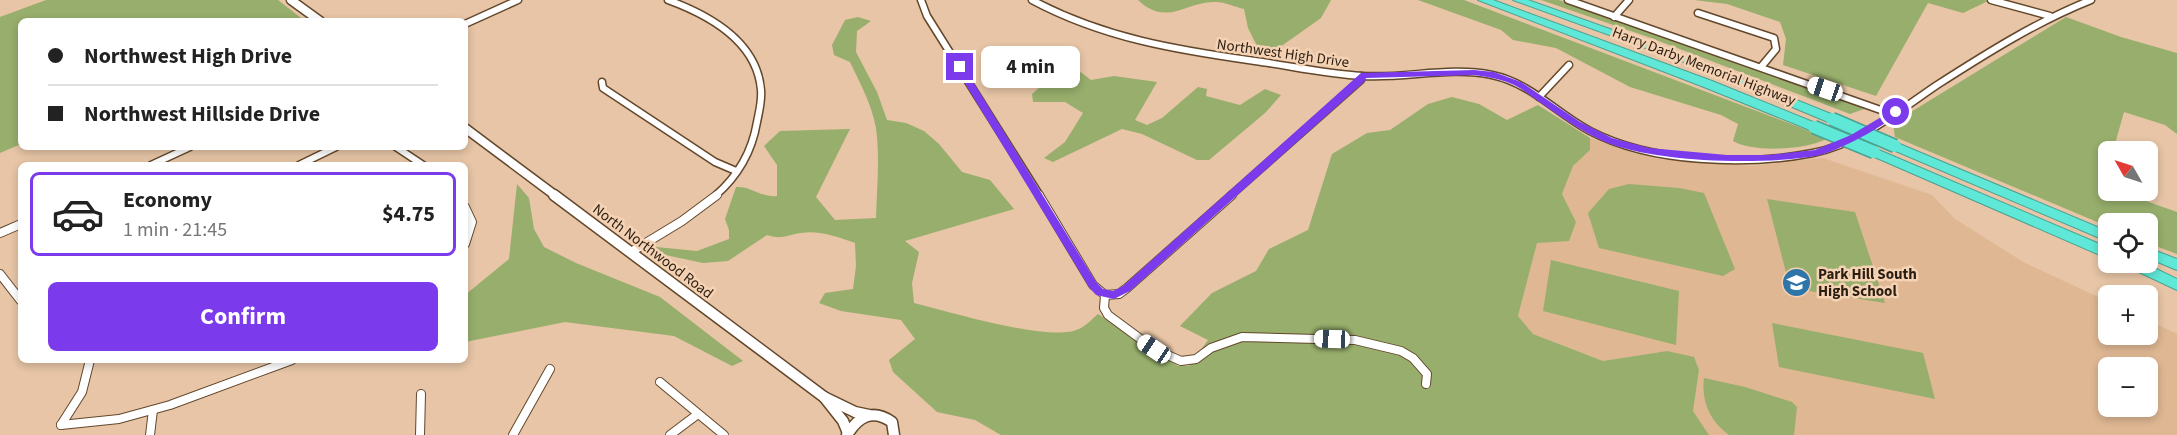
<!DOCTYPE html>
<meta charset="utf-8">
<style>
:root{--surface:#fff;--page:#f2f2f2;--text:#222;--muted:#767676;--line:#e0e0e0;--accent:#7c3aed}
body{margin:0;font-family:"Source Sans 3",sans-serif;background:var(--page);color:var(--text);height:100vh;display:flex;flex-direction:column;font-size:22px;white-space:nowrap}
*{box-sizing:border-box;margin:0}
p{font-size:20px;color:var(--muted)}
.icon{flex:none;width:33px;height:33px;fill:none;stroke:currentColor;stroke-width:2;stroke-linecap:round;stroke-linejoin:round}
.map{position:relative;flex:1;overflow:hidden}
.drawer{position:absolute;left:18px;top:162px;width:450px;height:201px;display:flex;flex-direction:column;background:var(--surface);border-radius:9px;box-shadow:0 3px 9px #0003}
.drawer>*{flex:none}
.guide{position:absolute;left:18px;top:18px;width:450px;height:132px;border-radius:9px;box-shadow:0 3px 9px #0003;display:grid;align-content:center;height:132px;padding:0 30px;background:var(--surface)}
.needle{width:39px;rotate:309deg}
.buttons{position:absolute;left:2098px;top:141px;display:grid;gap:12px}
.buttons a{display:grid;place-items:center;width:60px;height:60px;border-radius:9px;background:var(--surface);box-shadow:0 3px 9px #0003;font-size:30px}
.end{position:absolute;width:27px;height:27px;margin:-14px;border:8px solid #7c3aed;background:#fff;box-shadow:0 0 0 3px #fff}
.from{border-radius:50%}
.bubble{position:absolute;height:42px;border-radius:9px;background:var(--surface);box-shadow:0 3px 9px #0003;font-size:20px;font-weight:700;line-height:42px;text-align:center}
.car{position:absolute;width:18px;height:36px;margin:-18px -9px;border-radius:8px;box-shadow:0 0 4px 2px #0007;background:linear-gradient(#fff 24%,#345 0 40%,#fff 0 76%,#345 0 86%,#fff 0)}
.guide b{display:flex;align-items:center;gap:21px;height:57px;font-size:22px}
.guide b+b{border-top:2px solid var(--line)}
.guide i{width:15px;height:15px;background:var(--text)}
ul{padding:10px 0 0;list-style:none}
li{display:flex;align-items:center;gap:18px;height:84px;margin:0 12px 9px;padding:0 18px;border:3px solid transparent;border-radius:9px}
li div{flex:1}
li b{display:block;font-size:22px}
li em{font-style:normal;font-weight:700}
li.current{border-color:var(--accent)}
li>.icon{width:54px;height:54px;stroke-width:1.5}
.button{display:flex;gap:12px;margin-top:auto;padding:12px 30px}
.button a{flex:1;height:69px;border-radius:9px;background:var(--accent);color:#fff;font-size:24px;font-weight:700;line-height:69px;text-align:center}
.map>svg:first-child{display:block}
.built{fill:#dfb793;fill-rule:evenodd}
.green{fill:#97ae6c}
.lines{fill:none;stroke-linecap:round;stroke-linejoin:round}
.minor-far1-casing{stroke:#63472b;stroke-width:9}
.minor-casing{stroke:#63472b;stroke-width:10}
.tertiary-far1-casing{stroke:#63472b;stroke-width:11}
.tertiary-casing{stroke:#63472b;stroke-width:13}
.motorway-casing{stroke:#4ca192;stroke-width:2}
.minor-far1{stroke:#fff;stroke-width:6}
.minor{stroke:#fff;stroke-width:8}
.tertiary-far1{stroke:#fff;stroke-width:8}
.tertiary{stroke:#fff;stroke-width:10}
.motorway{fill:#5fe8d7;fill-rule:evenodd}
.motorway-bridge-casing{stroke:#4ca192;stroke-width:15;stroke-linecap:butt}
.motorway-bridge{stroke:#5fe8d7;stroke-width:12}
.route{fill:#7c3aed}
.labels{text-anchor:middle;stroke-width:5;stroke-linejoin:round;paint-order:stroke}
.street-label{font-size:15px;fill:#2a1e12;stroke:#f5d2b3}
.poi-label{font-size:15px;font-weight:bold;fill:#2a1e12;stroke:#f5d2b3;text-anchor:start}
</style>
<div class="map">
<svg width="2177" height="435" viewBox="0 0 2177 435">
<rect width="100%" height="100%" fill="#e7c5a6"/>
<path class="built" d="M1590,138l47,16 114,12 72,-8 109,37 23,24 70,44 84,39v32h39v-14l29,14v101h-468l-16,-24 6,-41 -32,-19 -64,10 -70,-27 -15,-18 19,-73 39,-21 -14,-28 11,-28 17,-16zM2109,368h39v38h-39z"/>
<g class="green">
<polygon points="46,0 278,0 305,21 21,21 21,144 0,153 0,17"/>
<path d="M1138,0h193l-10,18 -48,34 -16,-6 -9,-18 -4,-19c-9,-2 -19,-7 -28,-7 -28,-2 -49,26 -78,-2z"/>
<path d="M1418,0h46l364,138c-20,12 -75,15 -95,3l5,-17 -17,-9 -91,-28 -74,-39 -43,-8 -12,-10z"/>
<polygon points="1541,0 1559,0 1867,108 1850,114 1651,38"/>
<polygon points="1694,0 1984,0 1988,1 1963,13 1928,3 1876,96 1783,65 1786,39 1780,22 1727,4"/>
<path d="M858,17l13,4 -14,10 -1,21 21,40 10,28 19,3 18,8 15,13 23,28 28,8 24,29 -109,32 14,11 -7,31 2,20c33,8 137,40 165,26 7,-3 13,-10 19,-15l80,52h11l19,-26 -28,-14 32,-33 44,-22 13,-22 39,-19 24,-76 35,-21 23,-3 38,-26 24,-7 27,7 28,16 31,-15 52,33v12l-17,16 -11,28 14,28 -7,19 -32,2 -19,73 15,18 70,27 64,-10 27,6 5,13 -6,41 16,24h-708l-26,-15 -38,-8 -44,-40 -4,-12 26,-21 -14,-19 -60,-9 -22,-8 6,-10 28,-4 3,-23 -1,-23c-17,-6 -36,-13 -54,-10 -15,2 -18,7 -34,2l-39,26 -25,2 -56,-12 -1,-5 51,5 32,-12v-9l-4,-11 11,-32c16,-1 25,11 41,9v-31l-13,-19 16,-15 70,-2 -34,68 19,23 41,-2c1,-30 4,-61 0,-90 -4,-23 -16,-45 -26,-66l-16,-7 -2,-10 13,-25z"/>
<polygon points="2066,17 2121,37 2177,53 2177,134 2165,125 2124,112 2113,151 2109,152 2109,164 2103,185 2109,187 2109,190 2118,191 2177,212 2177,254 2148,243 2148,224 2109,224 2109,227 1895,137 1893,123"/>
<polygon points="1078,70 1091,80 1114,76 1157,82 1135,120 1147,125 1162,118 1198,87 1207,89 1206,96 1240,105 1265,89 1281,95 1265,113 1209,160 1197,160 1142,134 1122,129 1053,162 1044,158 1065,142 1083,113 1065,102 1033,102 1032,94 1050,78"/>
<polygon points="517,184 529,198 534,229 544,247 576,263 660,297 743,361 732,366 674,336 565,322 465,342 465,295 509,259"/>
<polygon points="1629,184 1679,188 1704,193 1735,269 1723,276 1599,248 1588,213 1609,189"/>
<polygon points="1767,199 1855,212 1885,303 1790,288"/>
<polygon points="1551,260 1679,291 1676,345 1543,311"/>
<polygon points="1772,323 1923,353 1935,399 1779,367"/>
<path d="M1704,378l41,9 47,15 5,5 -3,28h-65c-19,-13 -28,-34 -25,-57z"/>
</g>
<g class="lines">
<defs>
<g id="minor-far1">
<path d="M668,0c41,15 89,41 93,90 1,11 -2,22 -4,32 -5,30 -20,55 -42,74"/>
<polyline points="921,0 927,16 1040,196"/>
<path d="M1032,0c71,38 145,50 223,61 36,5 71,13 107,15 43,3 88,-10 130,-1 39,8 65,39 98,56 61,32 157,35 223,22 46,-9 87,-43 124,-68 50,-32 99,-63 154,-85"/>
<polyline points="1568,0 1892,114"/>
<polyline points="1991,0 2050,16"/>
<polyline points="1698,13 1774,38 1776,49 1761,67"/>
<polyline points="1614,17 1629,0"/>
<polyline points="465,24 518,0"/>
<polyline points="602,82 603,88 715,162 736,171"/>
<polyline points="1539,97 1569,65"/>
<polyline points="396,147 423,165"/>
<polyline points="151,165 190,147"/>
<polyline points="299,165 336,147"/>
<polyline points="1230,196 1361,80 1361,76"/>
</g>
<g id="minor">
<polyline points="1039,195 1093,285 1105,295 1119,294 1127,288 1232,195"/>
<polyline points="465,207 472,222 465,244"/>
<polyline points="0,233 21,224"/>
<polyline points="631,252 682,221 717,195"/>
<polyline points="0,274 21,301"/>
<polyline points="1105,295 1104,308 1108,315 1154,349 1181,361 1196,359 1211,348 1242,337 1355,340 1401,351 1413,358 1427,374 1426,384"/>
<polyline points="660,382 724,435"/>
<polyline points="61,425 119,419 170,405 292,360"/>
<polyline points="61,425 82,392 90,360"/>
<polyline points="150,435 153,410"/>
<polyline points="420,435 421,394"/>
<polyline points="513,435 550,369"/>
<polyline points="670,435 698,414"/>
</g>
<g id="tertiary-far1">
<polyline points="291,0 320,21"/>
<polyline points="465,128 556,196"/>
</g>
<g id="tertiary">
<polyline points="554,195 824,397 855,412 869,415"/>
<polyline points="824,397 843,421 848,433"/>
<path d="M847,435c11,-18 25,-27 45,-13l2,13"/>
</g>
<g id="motorway">
<polygon points="1478,0 1493,0 1712,81 1818,124 1820,127 1814,131 1810,130 1704,87"/>
<polygon points="1513,0 1528,0 1700,61 1836,116 1838,119 1836,122 1828,122 1692,65"/>
<polygon points="1895,142 2109,232 2109,242 1891,149 1889,146 1891,143"/>
<polygon points="1874,148 2109,248 2109,259 1870,155 1868,152 1870,149"/>
<polygon points="2148,248 2177,259 2177,270 2148,258"/>
<polygon points="2122,262 2142,262 2177,279 2177,290 2124,265"/>
</g>
</defs>
<use href="#minor-far1" class="minor-far1-casing"/>
<use href="#minor" class="minor-casing"/>
<use href="#tertiary-far1" class="tertiary-far1-casing"/>
<use href="#tertiary" class="tertiary-casing"/>
<use href="#motorway" class="motorway-casing"/>
<use href="#minor-far1" class="minor-far1"/>
<use href="#minor" class="minor"/>
<use href="#tertiary-far1" class="tertiary-far1"/>
<use href="#tertiary" class="tertiary"/>
<use href="#motorway" class="motorway"/>
<defs>
<g id="motorway-bridge">
<polyline points="1832,119 1895,146"/>
<polyline points="1814,127 1874,152"/>
</g>
</defs>
<use href="#motorway-bridge" class="motorway-bridge-casing"/>
<use href="#motorway-bridge" class="motorway-bridge"/>
</g>
<path class="route" d="M960,64l4,3 132,215 7,7 10,2 10,-5 238,-213 113,-3 20,2 27,10 59,40 32,16 37,10 78,7h42l46,-5 36,-15 42,-25 7,2c-15,14 -63,40 -84,44 -54,9 -163,7 -213,-15 -22,-10 -42,-24 -62,-38 -9,-6 -18,-14 -27,-18 -12,-6 -26,-8 -40,-10l-108,3 -2,4 -234,209 -16,8 -18,-4 -7,-8 -134,-220z"/>
<defs>
<symbol id="school-disc" viewBox="-11 -11 22 22"><circle r="9.5" fill="#2e75aa" stroke="#f5d2b3"/><path d="M0-5L7-2L0 1L-7-2ZM-4 1L0 2.5L4 1V4Q0 6-4 4Z" fill="#fff"/></symbol>
</defs>
<g fill-rule="evenodd">
<use href="#school-disc" x="1780" y="266" width="33" height="33"/>
</g>
<g class="labels">
<g class="street-label">
<text transform="translate(1283 53) rotate(8)" y="5">Northwest High Drive</text>
<text transform="translate(1704 66) rotate(21)" y="5">Harry Darby Memorial Highway</text>
<text transform="translate(653 251) rotate(37)" y="5">North Northwood Road</text>
</g>
<g class="poi-label">
<text x="1818" y="279">Park Hill South<tspan x="1818" dy="17">High School</tspan></text>
</g>
</g>
</svg>
<div class="buttons">
<a><svg class="needle" viewBox="-14 -14 28 28"><path d="M0-13l5 13h-10z" fill="#e53935"/><path d="M0 13l5-13h-10z" fill="#767676"/></svg></a>
<a><svg class="icon" aria-label="locate" viewBox="0 0 24 24"><circle cx="12" cy="12" r="6"/><path d="M12 2v4M12 18v4M2 12h4M18 12h4"/></svg></a>
<a>+</a>
<a>−</a>
</div>
<i class="end from" style="left:1896px;top:112px"></i>
<i class="end" style="left:960px;top:67px"></i>
<div class="bubble" style="left:981px;top:46px;width:99px">4 min</div>
<i class="car" style="left:1825px;top:89px;rotate:289deg"></i>
<i class="car" style="left:1332px;top:339px;rotate:272deg"></i>
<i class="car" style="left:1154px;top:349px;rotate:304deg"></i>
<div class="guide">
<b><i class="from"></i>Northwest High Drive</b>
<b><i></i>Northwest Hillside Drive</b>
</div>
<section class="drawer">
<ul>
<li class="current"><svg class="icon" aria-label="car" viewBox="0 0 24 24"><path d="M5 17H2v-5l4-1 3-4h7l3 4 3 1v5h-3M9 17h6M6 11h13"/><circle cx="7" cy="17" r="2"/><circle cx="17" cy="17" r="2"/></svg><div><b>Economy</b><p>1 min · 21:45</p></div><em>$4.75</em></li>
</ul>
<div class="button"><a>Confirm</a></div>
</section>
</div>
